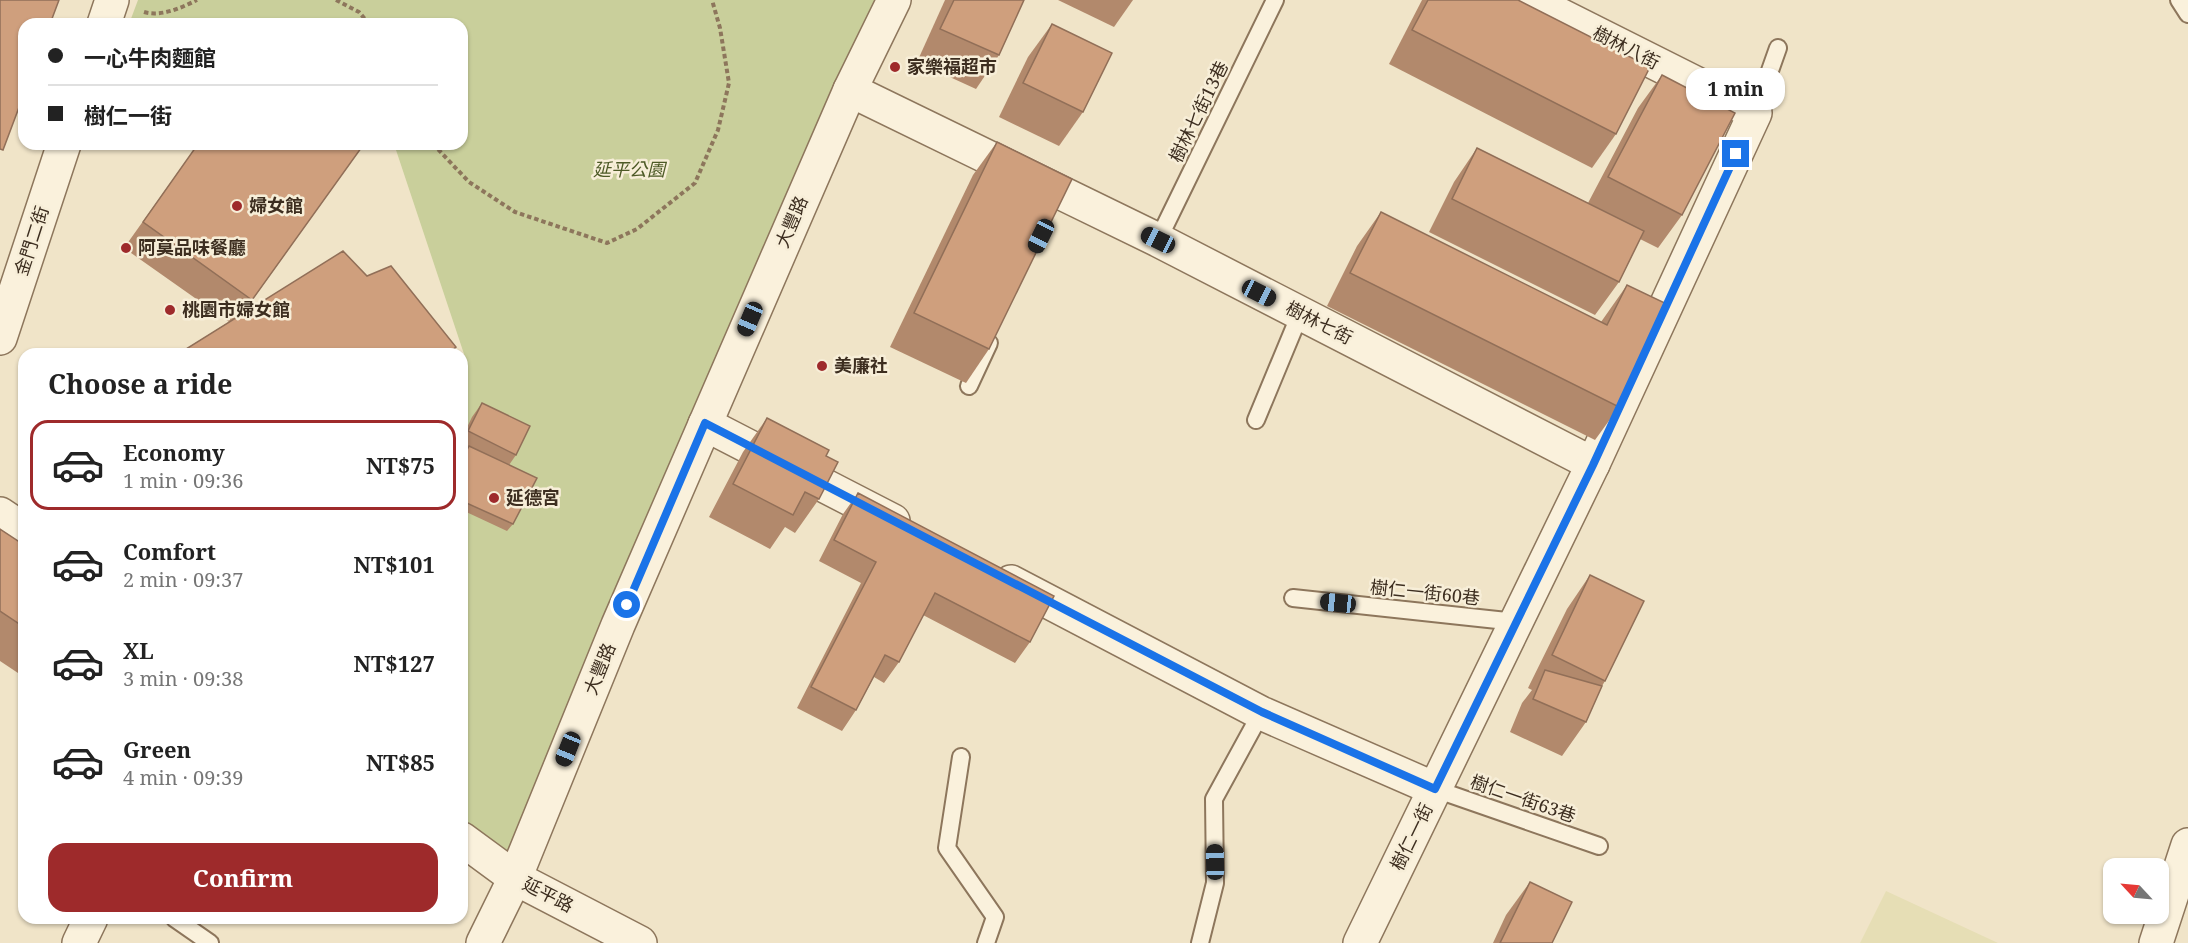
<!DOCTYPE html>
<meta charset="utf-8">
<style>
:root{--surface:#fff;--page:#f2f2f2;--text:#222;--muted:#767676;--line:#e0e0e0;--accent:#9e2a2b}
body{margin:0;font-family:"Noto Serif","Noto Sans TC",serif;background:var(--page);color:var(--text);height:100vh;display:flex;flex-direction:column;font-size:22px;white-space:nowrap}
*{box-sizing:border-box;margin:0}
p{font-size:20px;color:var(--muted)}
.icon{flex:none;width:33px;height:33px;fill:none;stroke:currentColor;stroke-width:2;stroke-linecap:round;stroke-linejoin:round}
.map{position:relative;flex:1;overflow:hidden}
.drawer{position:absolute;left:18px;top:348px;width:450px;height:576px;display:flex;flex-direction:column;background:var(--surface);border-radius:18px;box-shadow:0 2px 4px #0004}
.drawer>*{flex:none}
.banner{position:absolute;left:18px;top:18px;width:450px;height:132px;border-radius:18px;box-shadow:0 2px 4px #0004;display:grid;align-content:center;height:132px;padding:0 30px;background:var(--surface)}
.needle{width:39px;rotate:296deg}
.buttons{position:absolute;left:2103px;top:858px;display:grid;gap:12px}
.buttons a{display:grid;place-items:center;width:66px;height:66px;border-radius:12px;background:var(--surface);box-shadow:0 2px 4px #0004;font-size:30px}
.end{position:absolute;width:27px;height:27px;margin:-14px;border:8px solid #1a73e8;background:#fff;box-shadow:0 0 0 3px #fff}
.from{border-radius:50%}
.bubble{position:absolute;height:42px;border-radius:18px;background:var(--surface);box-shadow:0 2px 4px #0004;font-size:20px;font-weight:700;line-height:42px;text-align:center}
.car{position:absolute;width:18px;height:36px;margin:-18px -9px;border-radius:8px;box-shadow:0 0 4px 2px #0007;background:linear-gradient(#222 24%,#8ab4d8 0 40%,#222 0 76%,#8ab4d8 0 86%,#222 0)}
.banner b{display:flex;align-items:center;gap:21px;height:57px;font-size:22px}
.banner b+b{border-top:2px solid var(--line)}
.banner i{width:15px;height:15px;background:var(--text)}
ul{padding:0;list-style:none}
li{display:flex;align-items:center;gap:18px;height:90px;margin:0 12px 9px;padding:0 18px;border:3px solid transparent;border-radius:18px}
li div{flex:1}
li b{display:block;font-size:22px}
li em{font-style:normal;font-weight:700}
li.selected{border-color:var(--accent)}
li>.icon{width:54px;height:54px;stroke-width:1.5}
h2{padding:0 30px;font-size:27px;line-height:72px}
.button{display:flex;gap:12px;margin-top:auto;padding:12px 30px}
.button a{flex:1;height:69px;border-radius:18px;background:var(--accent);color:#fff;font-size:24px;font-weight:700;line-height:69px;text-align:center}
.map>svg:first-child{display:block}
.farmland{fill:#e6deb5}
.green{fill:#c9cf9b}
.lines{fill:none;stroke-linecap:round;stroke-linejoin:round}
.lane-casing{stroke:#8d765c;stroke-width:20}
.street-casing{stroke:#8d765c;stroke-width:36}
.path{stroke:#8d765c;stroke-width:4;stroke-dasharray:4.5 3;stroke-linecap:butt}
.lane{stroke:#faf1dc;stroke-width:16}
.street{stroke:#faf1dc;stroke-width:33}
.wall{fill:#b2896c}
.shaded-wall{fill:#916f58}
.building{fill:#cf9f7d;stroke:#916f58;stroke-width:1.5}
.route{stroke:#1a73e8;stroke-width:8}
.poi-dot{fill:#9e2a2b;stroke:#f7eed8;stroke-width:2}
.labels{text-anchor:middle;stroke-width:5;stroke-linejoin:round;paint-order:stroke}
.street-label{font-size:18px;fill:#3d2e20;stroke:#f7eed8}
.poi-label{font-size:18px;font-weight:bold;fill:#3d2e20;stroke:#f7eed8;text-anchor:start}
.park-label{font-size:18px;font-style:italic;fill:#4d5a26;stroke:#f7eed8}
</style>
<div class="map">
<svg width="2188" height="943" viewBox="0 0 2188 943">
<rect width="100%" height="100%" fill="#f0e4c8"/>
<polygon class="farmland" points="1886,891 1998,943 1860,943"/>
<polygon class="green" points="138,0 884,0 509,860 462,822 462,362 465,357 394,144 462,144 462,24 129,24"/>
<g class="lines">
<defs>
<g id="lane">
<polyline points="2179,0 2188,14"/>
<polyline points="1755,113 1778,48"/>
<polyline points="1158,240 1275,0"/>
<polyline points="969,386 989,343"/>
<polyline points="1256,420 1300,314"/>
<polyline points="1293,598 1516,622"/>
<polyline points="961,757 947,848 995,917 986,943"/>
<polyline points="1435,789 1599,846"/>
<polyline points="174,918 210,943"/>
<polyline points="1200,943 1215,883 1214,799 1261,713"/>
</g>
<g id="street">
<polyline points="104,24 112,0"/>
<polyline points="850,90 1158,240 1593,464"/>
<polyline points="0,338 64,144"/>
<polyline points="705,424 893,521"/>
<polyline points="0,514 24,530"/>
<polyline points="1011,582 1261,713 1435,789"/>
<polyline points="462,839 515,878 640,943"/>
<polyline points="79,943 91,918"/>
<polyline points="483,943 515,878 618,625 850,90 894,0"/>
<polyline points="1360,943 1593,464 1755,113 1530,0"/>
<polyline points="2156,943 2188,845"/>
</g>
</defs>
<use href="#lane" class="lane-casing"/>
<use href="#street" class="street-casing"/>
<g class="path">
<polyline points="336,0 359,12 369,24"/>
<path d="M144,12c17,5 37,-4 53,-12"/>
<polyline points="433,144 469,182 515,212 607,243 637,229 695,183 718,130 729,83 720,28 712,0"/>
</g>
<use href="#lane" class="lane"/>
<use href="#street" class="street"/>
</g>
<g class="wall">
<polygon points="945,0 1024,0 999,55 976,89 917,62"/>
<polygon points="1058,0 1133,0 1114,27"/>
<polygon points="1422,0 1518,0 1616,134 1592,168 1389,64"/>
<polygon points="1052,24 1083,112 1059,146 999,117 1028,57"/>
<polygon points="1662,75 1682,215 1658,248 1640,239 1619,282 1595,315 1429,232 1454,182 1477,148 1588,203 1638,108"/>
<polygon points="997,142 989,349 966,383 890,347 973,175"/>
<polygon points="198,144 364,144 243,313 367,276 456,347 451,354 178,354 229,322 124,248"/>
<polygon points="1381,212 1601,322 1627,285 1619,407 1595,440 1327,306 1357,246"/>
<polygon points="482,403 516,455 509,465 513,524 507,531 462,510 462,456 466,450 462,448 462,438 472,417"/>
<polygon points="767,418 826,456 819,499 795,533 785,527 770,549 709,517 743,452"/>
<polygon points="858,493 1030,642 1015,663 923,615 899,662 884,683 874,677 856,710 842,731 797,708 861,583 819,561 843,514"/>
<polygon points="0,529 24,545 24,677 0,661"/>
<polygon points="1590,575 1605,681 1602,686 1586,722 1562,756 1510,732 1522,703 1532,690 1528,688 1567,609"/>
<polygon points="1530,882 1552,943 1493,943 1506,915"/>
</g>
<polygon class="shaded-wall" points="456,347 451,354 446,354"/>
<g class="building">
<polygon points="0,0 59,0 50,24 24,24 24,94 3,150 0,149"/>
<polygon points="954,0 1024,0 999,55 940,29"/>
<polygon points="1428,0 1518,0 1650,67 1616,134 1412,30"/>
<polygon points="1052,24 1112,53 1083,112 1023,83"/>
<polygon points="1662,75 1735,113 1682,215 1608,177"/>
<polygon points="997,142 1072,179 989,349 914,313"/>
<polygon points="198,144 364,144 252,300 143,222"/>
<polygon points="1477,148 1644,231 1619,282 1452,199"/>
<polygon points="1381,212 1607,325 1627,285 1669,305 1619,407 1350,273"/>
<polygon points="343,251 367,276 391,266 456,347 446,354 178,354"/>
<polygon points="482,403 530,426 516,455 468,431"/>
<polygon points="767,418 829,450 826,456 838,462 819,499 805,492 793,515 733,484"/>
<polygon points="469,446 537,478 513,524 462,501 462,460"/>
<polygon points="858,493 1054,596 1030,642 935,593 899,662 885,655 856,710 811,687 876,562 834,540"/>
<polygon points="0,529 24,545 24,627 0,611"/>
<polygon points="1590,575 1644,601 1605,681 1552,655"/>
<polygon points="1545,670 1602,686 1586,722 1533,699"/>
<polygon points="1530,882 1572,902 1552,943 1500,943"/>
</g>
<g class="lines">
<polyline class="route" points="627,605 705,423 1262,712 1435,789 1593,465 1736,154"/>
</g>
<g class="poi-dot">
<circle cx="895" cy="67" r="6"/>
<circle cx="237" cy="206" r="6"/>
<circle cx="126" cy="248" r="6"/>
<circle cx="170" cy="310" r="6"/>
<circle cx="822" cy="366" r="6"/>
<circle cx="494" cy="498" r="6"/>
</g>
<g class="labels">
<g class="street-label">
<text transform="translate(1626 48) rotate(27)" y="6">樹林八街</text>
<text transform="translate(1199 112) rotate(-64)" y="6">樹林七街13巷</text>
<text transform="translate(792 222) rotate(-67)" y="6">大豐路</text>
<text transform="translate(32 241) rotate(-72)" y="6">金門二街</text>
<text transform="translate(1319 323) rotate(27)" y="6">樹林七街</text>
<text transform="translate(1425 593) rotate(6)" y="6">樹仁一街60巷</text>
<text transform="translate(600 669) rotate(-68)" y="6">大豐路</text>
<text transform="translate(1523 799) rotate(19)" y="6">樹仁一街63巷</text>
<text transform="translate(1412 837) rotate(-64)" y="6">樹仁一街</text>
<text transform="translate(548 895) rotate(27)" y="6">延平路</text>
</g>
<g class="poi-label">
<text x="907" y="73">家樂福超市</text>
<text x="249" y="212">婦女館</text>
<text x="138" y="254">阿莫品味餐廳</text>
<text x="182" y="316">桃園市婦女館</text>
<text x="834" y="372">美廉社</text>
<text x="506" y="504">延德宮</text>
</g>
<g class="park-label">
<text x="629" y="176">延平公園</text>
</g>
</g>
</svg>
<div class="buttons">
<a><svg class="needle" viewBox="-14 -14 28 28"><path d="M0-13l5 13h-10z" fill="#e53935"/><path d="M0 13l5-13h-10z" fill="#767676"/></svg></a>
</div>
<i class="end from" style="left:627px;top:605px"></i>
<i class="end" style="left:1736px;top:154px"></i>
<div class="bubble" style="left:1686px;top:68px;width:99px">1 min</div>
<i class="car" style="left:1041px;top:236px;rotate:206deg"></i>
<i class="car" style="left:1158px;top:240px;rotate:296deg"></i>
<i class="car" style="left:1259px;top:293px;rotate:117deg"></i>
<i class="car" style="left:750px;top:319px;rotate:203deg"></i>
<i class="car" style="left:1338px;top:603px;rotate:276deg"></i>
<i class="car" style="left:568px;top:749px;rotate:202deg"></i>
<i class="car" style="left:1215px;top:862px;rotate:359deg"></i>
<div class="banner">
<b><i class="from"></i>一心牛肉麵館</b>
<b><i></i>樹仁一街</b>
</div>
<section class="drawer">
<h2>Choose a ride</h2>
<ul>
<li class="selected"><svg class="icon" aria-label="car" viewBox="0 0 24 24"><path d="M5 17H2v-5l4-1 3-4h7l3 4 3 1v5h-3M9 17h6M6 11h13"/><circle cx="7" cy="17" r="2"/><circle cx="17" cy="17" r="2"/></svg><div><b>Economy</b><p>1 min · 09:36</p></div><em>NT$75</em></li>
<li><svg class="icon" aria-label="car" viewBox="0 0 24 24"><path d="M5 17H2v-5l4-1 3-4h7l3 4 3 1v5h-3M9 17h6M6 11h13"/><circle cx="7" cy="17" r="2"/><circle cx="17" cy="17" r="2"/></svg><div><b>Comfort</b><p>2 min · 09:37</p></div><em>NT$101</em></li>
<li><svg class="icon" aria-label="car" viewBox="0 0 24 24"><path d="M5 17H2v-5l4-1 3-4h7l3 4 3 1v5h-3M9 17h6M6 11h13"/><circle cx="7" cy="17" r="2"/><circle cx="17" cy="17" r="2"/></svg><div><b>XL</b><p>3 min · 09:38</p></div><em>NT$127</em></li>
<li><svg class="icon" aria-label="car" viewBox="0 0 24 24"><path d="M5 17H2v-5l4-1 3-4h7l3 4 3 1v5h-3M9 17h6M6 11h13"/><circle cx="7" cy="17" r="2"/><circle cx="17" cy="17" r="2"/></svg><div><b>Green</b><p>4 min · 09:39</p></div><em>NT$85</em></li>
</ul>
<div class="button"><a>Confirm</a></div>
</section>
</div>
